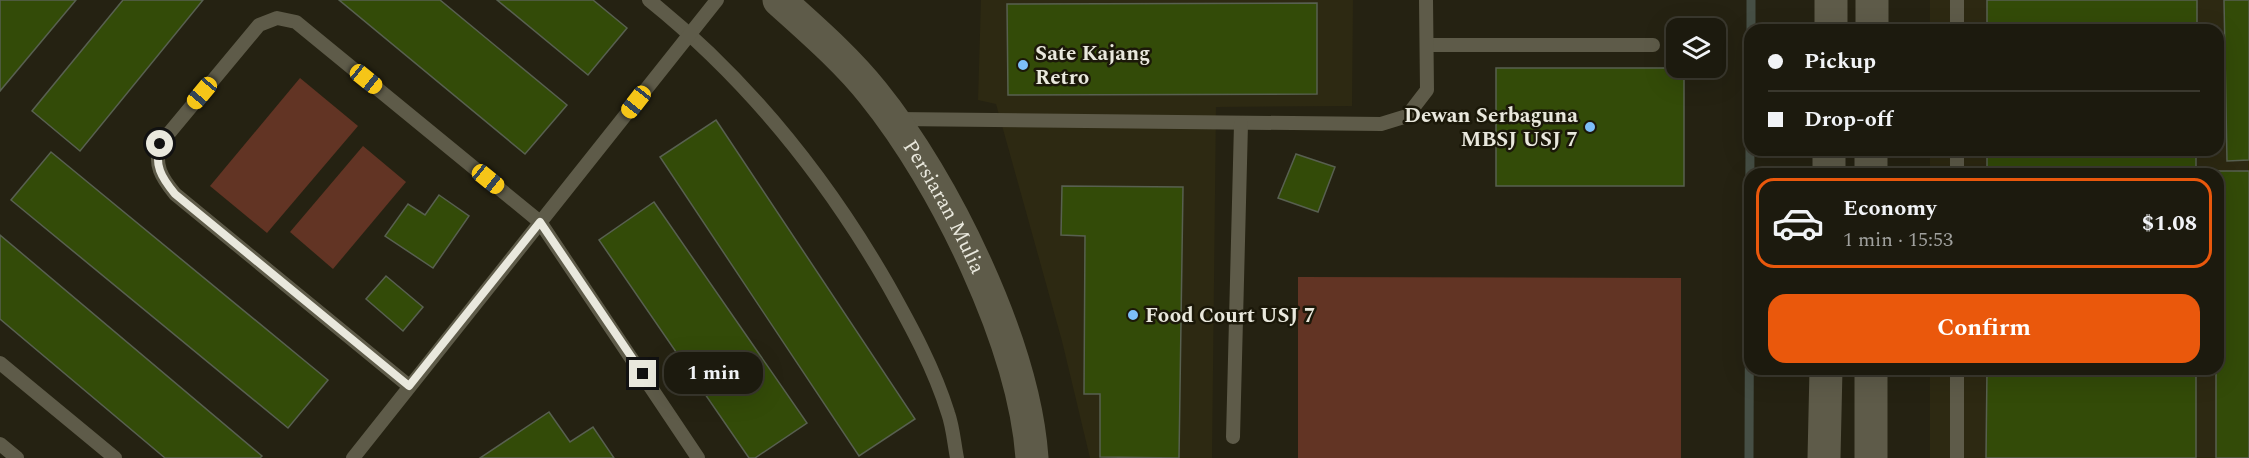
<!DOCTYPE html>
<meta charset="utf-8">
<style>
:root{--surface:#1c1a0e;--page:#29271c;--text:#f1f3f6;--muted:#a0a19e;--line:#3a382e;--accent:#ea580c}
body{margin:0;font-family:Spectral,serif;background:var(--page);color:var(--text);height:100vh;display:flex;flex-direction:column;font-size:22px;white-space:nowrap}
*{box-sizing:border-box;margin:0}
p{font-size:20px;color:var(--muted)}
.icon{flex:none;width:33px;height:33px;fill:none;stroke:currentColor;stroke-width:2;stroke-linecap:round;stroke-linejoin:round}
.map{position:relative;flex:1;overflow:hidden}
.side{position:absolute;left:1744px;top:168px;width:480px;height:207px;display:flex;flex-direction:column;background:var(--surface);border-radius:18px;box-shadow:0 6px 24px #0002,0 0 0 2px var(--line)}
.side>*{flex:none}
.top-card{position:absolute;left:1744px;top:24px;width:480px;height:132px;border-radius:18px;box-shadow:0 6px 24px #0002,0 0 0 2px var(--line);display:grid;align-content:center;height:132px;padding:0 24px;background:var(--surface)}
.fabs{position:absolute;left:1666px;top:18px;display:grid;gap:12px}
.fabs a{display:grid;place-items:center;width:60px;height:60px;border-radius:12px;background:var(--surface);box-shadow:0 6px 24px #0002,0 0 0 2px var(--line);font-size:30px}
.end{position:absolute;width:27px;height:27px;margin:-14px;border:8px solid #e9e8dd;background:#111;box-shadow:0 0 0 3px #111}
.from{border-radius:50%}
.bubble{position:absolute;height:42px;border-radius:18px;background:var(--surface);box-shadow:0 6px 24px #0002,0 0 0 2px var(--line);font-size:20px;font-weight:700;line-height:42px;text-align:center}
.car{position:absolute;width:18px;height:36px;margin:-18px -9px;border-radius:8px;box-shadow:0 0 4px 2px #0007;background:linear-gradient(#f5c518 24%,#345 0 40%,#f5c518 0 76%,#345 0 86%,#f5c518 0)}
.top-card b{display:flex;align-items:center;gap:21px;height:57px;font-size:22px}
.top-card b+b{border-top:2px solid var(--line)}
.top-card i{width:15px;height:15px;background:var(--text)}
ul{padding:10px 0 0;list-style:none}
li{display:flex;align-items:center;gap:18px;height:90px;margin:0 12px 9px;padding:0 12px;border:3px solid transparent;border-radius:18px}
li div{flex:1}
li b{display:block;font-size:22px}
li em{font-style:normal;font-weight:700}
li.on{border-color:var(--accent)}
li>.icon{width:54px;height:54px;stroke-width:1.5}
.cta{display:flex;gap:12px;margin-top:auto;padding:12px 24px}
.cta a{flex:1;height:69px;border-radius:18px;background:var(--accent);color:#fff;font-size:24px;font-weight:700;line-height:69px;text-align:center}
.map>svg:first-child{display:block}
.built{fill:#2d2912}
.green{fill:#623424}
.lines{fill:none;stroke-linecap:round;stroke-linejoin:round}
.stream{stroke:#464f45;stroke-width:9}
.building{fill:#334b08;stroke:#586050;stroke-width:1.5}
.lane{stroke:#5e5b49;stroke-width:14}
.secondary{stroke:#5e5b49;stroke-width:33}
.route{stroke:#e9e8dd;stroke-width:8}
.poi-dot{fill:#7dbef9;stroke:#1b1809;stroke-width:2}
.labels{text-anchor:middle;stroke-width:5;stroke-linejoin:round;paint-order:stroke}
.poi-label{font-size:21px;font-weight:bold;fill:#e9e8dd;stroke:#1b1809;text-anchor:start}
.street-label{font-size:21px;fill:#e9e8dd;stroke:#1b1809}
</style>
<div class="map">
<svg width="2249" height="458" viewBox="0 0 2249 458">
<rect width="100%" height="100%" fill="#252212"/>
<g class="built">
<polygon points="981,0 1353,0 1352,106 1216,107 1212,458 1090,458 1062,341 996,104 978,100"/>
<polygon points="1930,0 2249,0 2249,458 1930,458 1930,369 2218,369 2218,174 1930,174 1930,150 2218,150 2218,30 1930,30"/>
</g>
<g class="green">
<polygon points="300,78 358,126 267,233 210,186"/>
<polygon points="363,146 406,182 333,269 290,232"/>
<polygon points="1298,277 1681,278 1681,458 1298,458"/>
</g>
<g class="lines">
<g class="stream">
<polyline points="1751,30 1751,0"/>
<polyline points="1749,458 1750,142"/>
</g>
</g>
<g class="building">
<polygon points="0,0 76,0 0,91"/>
<polygon points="123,0 203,0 80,151 32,111"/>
<polygon points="339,0 440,0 567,105 525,154"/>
<polygon points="497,0 593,0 627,28 588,75"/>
<rect x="1987" y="0" width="210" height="30"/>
<polygon points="2224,0 2249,0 2249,160 2227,161"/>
<polygon points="1317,3 1317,94 1008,95 1007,4"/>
<rect x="1496" y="68" width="188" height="118"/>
<polygon points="716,120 915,419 859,456 660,157"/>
<rect x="1987" y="150" width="209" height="24"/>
<polygon points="51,152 328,380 288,428 11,200"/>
<polygon points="1296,154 1335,167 1318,212 1278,198"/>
<polygon points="2217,171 2249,171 2249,458 2216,458 2216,369 2218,369"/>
<polygon points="1062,186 1183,187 1179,458 1100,457 1100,394 1084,394 1085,236 1061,235"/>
<polygon points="439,195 469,216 433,268 385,236 408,204 425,215"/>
<polygon points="654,202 807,423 755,458 749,458 599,240"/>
<polygon points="0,235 262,456 260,458 165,458 0,319"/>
<polygon points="386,276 423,307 403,331 366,299"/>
<polygon points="1987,369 2196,369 2196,458 1986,458"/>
<polygon points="549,412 570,442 593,427 614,458 480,458"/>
</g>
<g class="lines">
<g class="lane">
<path d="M649,0c97,78 177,177 239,285 23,41 46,83 60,128 5,14 6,30 9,45"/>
<polyline points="1957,30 1957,0"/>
<polyline points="1427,45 1653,45"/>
<polyline points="896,119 1381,124 1407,116 1427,90 1426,0"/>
<polyline points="1957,174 1957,150"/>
<polyline points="0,363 115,458"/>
<path d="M409,386l-234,-192c-14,-17 -21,-29 -15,-50l99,-119 18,-7 19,4 244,200 158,236"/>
<polyline points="1233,437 1241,124"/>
<polyline points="0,444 17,458"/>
<polyline points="353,458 717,0"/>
<polyline points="1957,458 1957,369"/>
</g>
<g class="secondary">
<path id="s1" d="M779,0c32,29 67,59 94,93 72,89 151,251 159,365"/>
<polyline points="1831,30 1831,0"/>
<polyline points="1872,30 1872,0"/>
<polyline points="1829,174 1829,150"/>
<polyline points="1871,174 1871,150"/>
<polyline points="1824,458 1826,369"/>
<polyline points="1871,458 1871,369"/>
</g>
</g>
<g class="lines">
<path class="route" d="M160,144c-6,21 1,33 15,50l234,192 131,-164 103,152"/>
</g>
<g class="poi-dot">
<circle cx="1023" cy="65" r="6"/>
<circle cx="1590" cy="127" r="6"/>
<circle cx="1133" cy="315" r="6"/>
</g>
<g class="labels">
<g class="poi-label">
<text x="1035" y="60">Sate Kajang<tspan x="1035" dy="24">Retro</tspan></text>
<text x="1578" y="122" text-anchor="end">Dewan Serbaguna<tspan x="1578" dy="24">MBSJ USJ 7</tspan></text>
<text x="1145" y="322">Food Court USJ 7</text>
</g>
<g class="street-label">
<text dy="7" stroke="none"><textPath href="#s1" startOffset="267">Persiaran Mulia</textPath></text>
</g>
</g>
</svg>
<div class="fabs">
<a><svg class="icon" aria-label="layers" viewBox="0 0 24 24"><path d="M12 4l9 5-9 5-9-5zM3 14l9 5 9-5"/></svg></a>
</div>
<i class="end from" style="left:160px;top:144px"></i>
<i class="end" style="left:643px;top:374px"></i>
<div class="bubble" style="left:664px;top:352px;width:99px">1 min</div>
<i class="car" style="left:366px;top:79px;rotate:129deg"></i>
<i class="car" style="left:202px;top:93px;rotate:220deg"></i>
<i class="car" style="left:636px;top:102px;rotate:218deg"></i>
<i class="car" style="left:488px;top:179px;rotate:129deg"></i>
<div class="top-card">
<b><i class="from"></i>Pickup</b>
<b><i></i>Drop-off</b>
</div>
<section class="side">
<ul>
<li class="on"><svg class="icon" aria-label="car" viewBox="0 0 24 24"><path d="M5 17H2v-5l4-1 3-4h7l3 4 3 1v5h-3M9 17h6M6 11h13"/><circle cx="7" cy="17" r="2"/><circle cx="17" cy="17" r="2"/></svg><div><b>Economy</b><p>1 min · 15:53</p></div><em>$1.08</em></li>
</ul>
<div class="cta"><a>Confirm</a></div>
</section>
</div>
